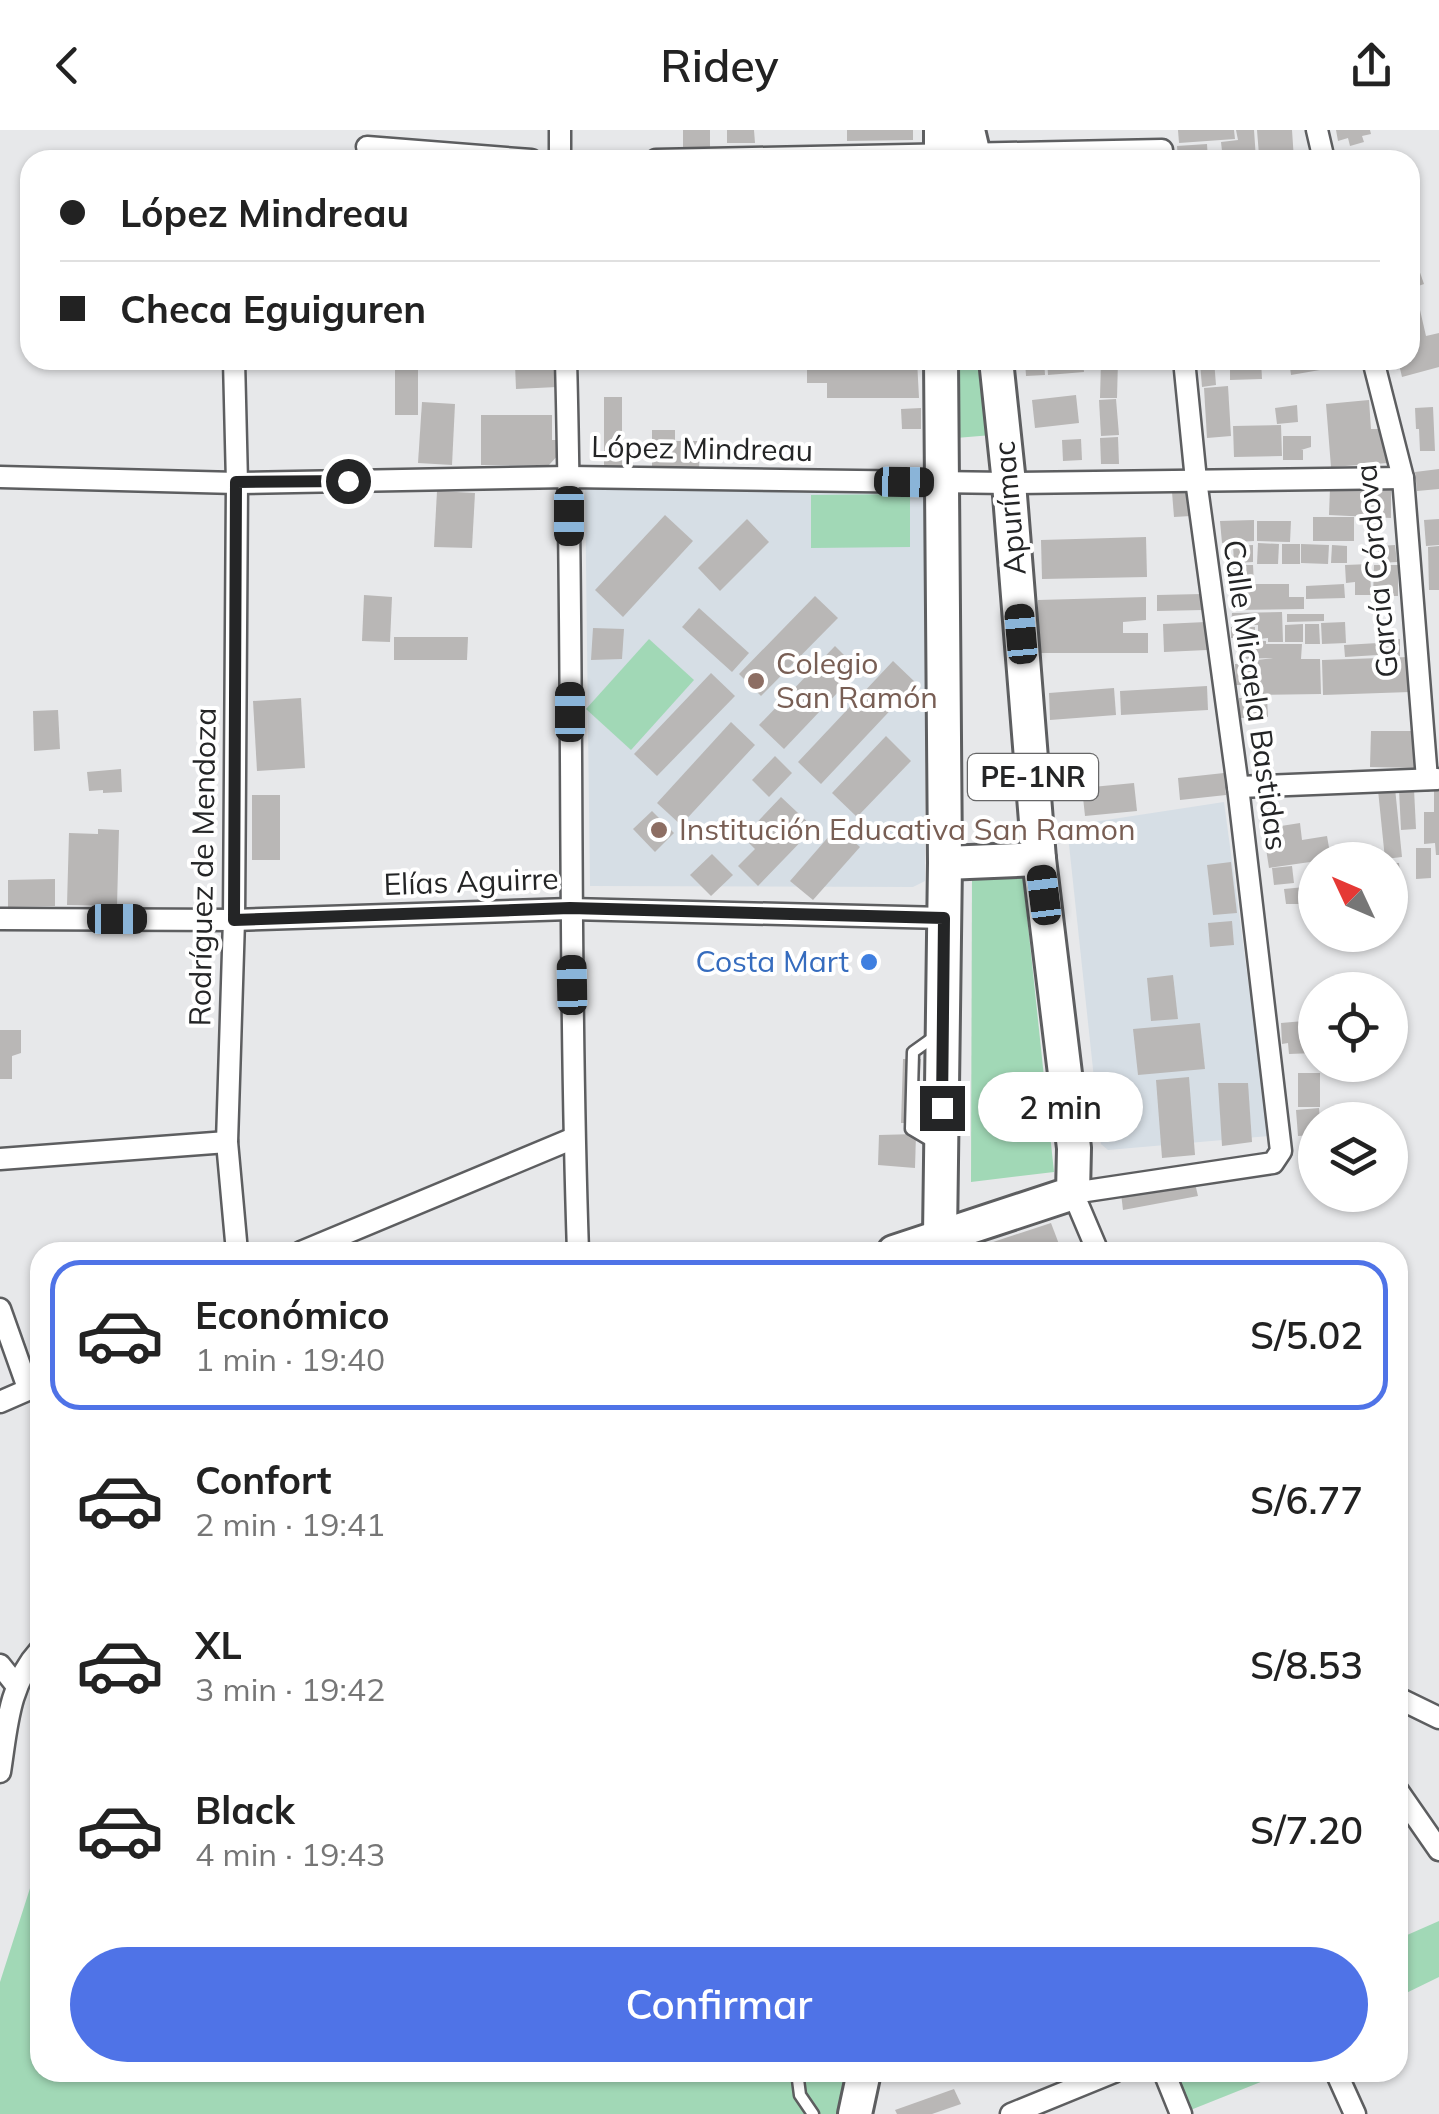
<!DOCTYPE html>
<html lang="es">
<meta charset="utf-8">
<style>
:root{--surface:#fff;--page:#f2f2f2;--text:#222;--muted:#767676;--line:#e0e0e0;--accent:#4f73e7}
body{margin:0;font-family:Mulish,sans-serif;background:var(--page);color:var(--text);height:100vh;display:flex;flex-direction:column;font-size:38px;white-space:nowrap}
*{box-sizing:border-box;margin:0}
p{font-size:32px;color:var(--muted)}
.icon{flex:none;width:55px;height:55px;fill:none;stroke:currentColor;stroke-width:2;stroke-linecap:round;stroke-linejoin:round}
.map{position:relative;flex:1;overflow:hidden}
.sheet{position:absolute;left:30px;top:1112px;width:1378px;height:840px;display:flex;flex-direction:column;background:var(--surface);border-radius:30px;box-shadow:0 2px 8px #0004}
.sheet>*{flex:none}
.top-card{position:absolute;left:20px;top:20px;width:1400px;height:220px;border-radius:30px;box-shadow:0 2px 8px #0004;display:grid;align-content:center;height:220px;padding:0 40px;background:var(--surface)}
.needle{width:65px;rotate:314deg}
.buttons{position:absolute;left:1298px;top:712px;display:grid;gap:20px}
.buttons a{display:grid;place-items:center;width:110px;height:110px;border-radius:50%;background:var(--surface);box-shadow:0 2px 8px #0004;font-size:50px}
.end{position:absolute;width:45px;height:45px;margin:-22px;border:12px solid #242526;background:#fff;box-shadow:0 0 0 5px #fff}
.from{border-radius:50%}
.bubble{position:absolute;height:70px;border-radius:35px;background:var(--surface);box-shadow:0 2px 8px #0004;font-size:32px;font-weight:600;line-height:70px;text-align:center}
.car{position:absolute;width:30px;height:60px;margin:-30px -15px;border-radius:12px;box-shadow:0 0 8px 2px #0007;background:linear-gradient(#222 24%,#8ab4d8 0 40%,#222 0 76%,#8ab4d8 0 86%,#222 0)}
.top-card b{display:flex;align-items:center;gap:35px;height:95px;font-size:38px}
.top-card b+b{border-top:2px solid var(--line)}
.top-card i{width:25px;height:25px;background:var(--text)}
ul{padding:18px 0 0;list-style:none}
li{display:flex;align-items:center;gap:30px;height:150px;margin:0 20px 15px;padding:0 20px;border:5px solid transparent;border-radius:30px}
li div{flex:1}
li b{display:block;font-size:38px}
li em{font-style:normal;font-weight:600}
li.current{border-color:var(--accent)}
li>.icon{width:90px;height:90px;stroke-width:1.5}
.cta{display:flex;gap:20px;margin-top:auto;padding:20px 40px}
.cta a{flex:1;height:115px;border-radius:60px;background:var(--accent);color:#fff;font-size:40px;font-weight:600;line-height:115px;text-align:center}
header{display:flex;justify-content:space-between;align-items:center;height:130px;padding:0 40px;background:var(--surface);font-size:45px;font-weight:600}
.map>svg:first-child{display:block}
.built{fill:#d6dee5}
.green{fill:#a1d8b6}
.building{fill:#b9b7b6}
.lines{fill:none;stroke-linecap:round;stroke-linejoin:round}
.service-casing{stroke:#5d5e60;stroke-width:15}
.minor-casing{stroke:#5d5e60;stroke-width:25}
.primary-casing{stroke:#5d5e60;stroke-width:38}
.service{stroke:#fff;stroke-width:10}
.minor{stroke:#fff;stroke-width:20}
.primary{stroke:#fff;stroke-width:32}
.route{stroke:#242526;stroke-width:12}
.education-dot{fill:#8d6e63;stroke:#fff;stroke-width:4}
.shop-dot{fill:#3f7fe0;stroke:#fff;stroke-width:4}
.labels{text-anchor:middle;stroke-width:8;stroke-linejoin:round;paint-order:stroke}
.shield{fill:#fff;stroke:#666667;stroke-width:2.5}
.shield-label{font-size:28px;font-weight:bold;fill:#242526}
.street-label{font-size:30px;fill:#242526;stroke:#fff}
.education-label{font-size:30px;fill:#785e54;stroke:#fff;text-anchor:start}
.shop-label{font-size:30px;fill:#366cbe;stroke:#fff;text-anchor:end}
</style>
<header><svg class="icon" aria-label="back" viewBox="0 0 24 24"><path d="M15 5l-7 7 7 7"/></svg>Ridey<svg class="icon" aria-label="share" viewBox="0 0 24 24"><path d="M12 15V3M7 8l5-5 5 5M5 13v7h14v-7"/></svg></header>
<div class="map">
<svg width="1439" height="1984" viewBox="0 0 1439 1984">
<rect width="100%" height="100%" fill="#e7e8ea"/>
<g class="built">
<polygon points="925,351 925,751 913,757 590,756 585,352"/>
<polygon points="1224,672 1269,1006 1108,1020 1101,1014 1067,696"/>
</g>
<g class="green">
<polygon points="954,230 983,230 992,305 956,308"/>
<polygon points="910,364 910,417 811,418 811,365"/>
<polygon points="649,509 694,550 631,620 586,579"/>
<polygon points="1022,738 1054,1042 971,1052 972,744"/>
<polygon points="40,1727 40,1942 848,1943 841,1984 0,1984 0,1852"/>
<polygon points="1439,1791 1439,1847 1398,1867 1398,1809"/>
<polygon points="1175,1942 1283,1943 1188,1981"/>
</g>
<g class="building">
<polygon points="683,0 710,0 710,17 683,18"/>
<polygon points="727,0 754,0 755,13 727,13"/>
<polygon points="847,0 913,0 913,10 847,11"/>
<polygon points="1178,0 1234,0 1235,9 1179,13"/>
<polygon points="1236,0 1254,0 1256,29 1223,30 1221,12 1238,10"/>
<polygon points="1257,0 1292,0 1294,30 1269,30 1269,24 1259,25"/>
<polygon points="1336,0 1370,0 1371,4 1362,6 1364,12 1350,16 1348,8 1338,11"/>
<polygon points="1207,14 1208,30 1178,30 1177,16"/>
<polygon points="1414,125 1424,154 1410,159 1410,127"/>
<polygon points="1420,180 1426,206 1439,203 1439,237 1402,247 1398,230 1410,230 1410,182"/>
<polygon points="807,230 917,230 919,268 827,268 827,253 807,253"/>
<polygon points="1025,230 1044,230 1045,245 1026,246"/>
<polygon points="1047,230 1083,230 1084,242 1048,245"/>
<polygon points="1214,230 1216,255 1202,257 1200,232"/>
<polygon points="1230,230 1261,230 1262,249 1230,250"/>
<polygon points="1289,230 1318,230 1320,240 1291,245"/>
<polygon points="1328,230 1364,230 1365,235 1330,239"/>
<polygon points="1101,231 1118,231 1117,268 1100,268"/>
<polygon points="555,232 557,257 516,259 515,235"/>
<rect x="395" y="240" width="23" height="45"/>
<polygon points="1228,256 1231,306 1207,308 1204,258"/>
<polygon points="1076,265 1079,293 1035,298 1032,270"/>
<polygon points="604,267 622,267 622,338 604,339"/>
<polygon points="1116,269 1119,305 1101,306 1099,270"/>
<polygon points="1369,270 1371,299 1383,299 1388,333 1331,337 1326,274"/>
<polygon points="422,272 455,274 452,335 418,333"/>
<polygon points="1297,275 1298,292 1277,294 1275,278"/>
<polygon points="1433,277 1435,321 1420,321 1419,299 1416,299 1415,278"/>
<polygon points="921,278 921,299 902,299 901,279"/>
<polygon points="481,285 552,285 552,310 562,310 562,321 549,335 481,335"/>
<polygon points="1281,295 1282,326 1234,327 1233,296"/>
<polygon points="652,300 675,300 675,311 700,311 699,340 652,339"/>
<polygon points="1283,306 1311,306 1311,317 1301,320 1303,320 1303,330 1283,330"/>
<polygon points="1118,307 1119,334 1101,334 1100,308"/>
<polygon points="1081,309 1082,330 1063,331 1062,310"/>
<polygon points="1439,339 1439,359 1417,361 1415,342"/>
<polygon points="1330,358 1391,359 1391,388 1329,385"/>
<polygon points="1190,360 1191,386 1174,387 1172,362"/>
<polygon points="437,361 475,363 472,418 434,417"/>
<polygon points="665,385 693,411 623,487 595,460"/>
<rect x="1313" y="387" width="41" height="24"/>
<polygon points="747,389 769,412 720,461 698,438"/>
<polygon points="1439,389 1439,415 1426,416 1424,390"/>
<polygon points="1254,390 1254,411 1222,413 1220,391"/>
<polygon points="1257,391 1291,391 1290,412 1257,411"/>
<polygon points="1146,407 1147,447 1042,449 1041,410"/>
<polygon points="1258,413 1279,414 1278,434 1257,434"/>
<rect x="1282" y="414" width="18" height="20"/>
<polygon points="1301,414 1329,415 1328,434 1301,433"/>
<polygon points="1253,415 1253,432 1234,433 1233,416"/>
<polygon points="1332,415 1347,416 1347,433 1331,433"/>
<polygon points="1395,415 1397,432 1379,433 1378,416"/>
<polygon points="1439,416 1439,460 1429,460 1428,417"/>
<polygon points="1370,434 1371,465 1355,465 1355,452 1346,453 1345,435"/>
<polygon points="1225,435 1253,435 1254,454 1289,454 1289,467 1304,467 1304,479 1232,480 1233,454 1226,454"/>
<polygon points="1374,435 1398,435 1398,466 1373,466"/>
<polygon points="1344,454 1345,468 1306,469 1306,456"/>
<polygon points="1202,464 1203,480 1157,481 1157,465"/>
<polygon points="364,465 392,467 390,512 362,511"/>
<polygon points="815,466 838,488 761,566 739,544"/>
<polygon points="1146,467 1146,490 1123,492 1123,503 1148,503 1148,523 1037,523 1038,470"/>
<polygon points="699,478 749,523 732,542 682,497"/>
<polygon points="1282,482 1283,512 1268,512 1268,508 1258,509 1258,495 1231,495 1232,483"/>
<polygon points="1287,484 1324,484 1324,491 1287,492"/>
<polygon points="1206,492 1207,520 1164,522 1163,494"/>
<polygon points="1345,492 1346,513 1322,514 1321,493"/>
<polygon points="1303,494 1303,512 1285,512 1285,495"/>
<polygon points="1305,494 1319,494 1320,514 1305,514"/>
<rect x="1231" y="497" width="24" height="11"/>
<polygon points="593,498 624,499 622,529 591,530"/>
<polygon points="394,507 468,507 467,530 394,530"/>
<polygon points="1400,509 1400,526 1381,526 1380,510"/>
<polygon points="1240,510 1266,511 1266,514 1302,514 1301,529 1320,529 1321,564 1257,565 1257,530 1273,528 1239,529"/>
<polygon points="1378,513 1378,525 1345,527 1344,515"/>
<polygon points="835,516 859,540 784,619 759,595"/>
<polygon points="1409,527 1410,562 1323,565 1322,530"/>
<polygon points="893,531 916,553 821,654 798,632"/>
<polygon points="1253,533 1255,565 1243,566 1242,555 1236,555 1235,534"/>
<polygon points="711,543 735,566 657,646 634,624"/>
<polygon points="1207,556 1208,580 1121,585 1120,561"/>
<polygon points="1114,558 1116,585 1050,590 1049,563"/>
<polygon points="301,568 305,638 257,641 253,571"/>
<polygon points="1239,568 1267,568 1268,587 1240,588"/>
<polygon points="58,580 60,619 34,621 33,581"/>
<polygon points="731,592 755,615 681,695 657,673"/>
<polygon points="1371,601 1414,601 1414,638 1370,637"/>
<polygon points="886,606 911,631 857,687 832,663"/>
<polygon points="775,626 792,643 769,667 752,650"/>
<polygon points="121,639 122,662 103,663 103,660 89,661 87,642"/>
<polygon points="1224,643 1226,665 1180,670 1178,648"/>
<polygon points="1134,653 1137,681 1085,686 1082,658"/>
<polygon points="1434,655 1439,655 1439,725 1436,725 1435,713 1424,714 1424,682 1434,682"/>
<polygon points="1395,658 1402,727 1385,729 1378,660"/>
<polygon points="1414,659 1416,699 1401,700 1399,660"/>
<rect x="252" y="665" width="28" height="65"/>
<polygon points="781,667 814,698 758,756 738,736 755,719 743,707"/>
<polygon points="652,681 674,703 655,722 633,699"/>
<polygon points="1300,693 1302,710 1327,706 1331,729 1269,738 1263,699"/>
<polygon points="837,697 860,717 813,770 790,751"/>
<polygon points="98,699 119,700 117,776 67,775 69,703 98,704"/>
<polygon points="1362,717 1363,730 1333,730 1332,720"/>
<polygon points="1416,718 1431,718 1431,748 1416,749"/>
<polygon points="712,724 733,745 711,766 690,745"/>
<polygon points="1231,732 1237,783 1213,785 1207,735"/>
<polygon points="1390,733 1399,733 1402,759 1390,760"/>
<polygon points="1292,736 1294,753 1274,755 1272,738"/>
<polygon points="55,749 55,776 8,777 8,750"/>
<polygon points="1315,756 1315,774 1286,774 1284,759"/>
<polygon points="1232,791 1234,815 1210,817 1208,793"/>
<polygon points="1173,845 1178,889 1151,891 1147,848"/>
<polygon points="1315,890 1315,923 1289,924 1288,913 1282,914 1281,893"/>
<polygon points="1200,893 1205,939 1138,945 1133,899"/>
<polygon points="0,900 21,900 21,923 12,926 12,949 0,949"/>
<polygon points="903,929 921,929 917,993 901,993"/>
<rect x="1298" y="943" width="22" height="34"/>
<polygon points="1189,947 1195,1025 1162,1028 1156,950"/>
<polygon points="1218,953 1248,953 1252,1012 1222,1016"/>
<polygon points="1319,978 1320,990 1315,990 1315,1005 1298,1006 1296,980"/>
<polygon points="916,1004 915,1038 878,1035 879,1005"/>
<polygon points="1194,1049 1198,1066 1123,1080 1121,1063"/>
<polygon points="1051,1093 1062,1122 973,1122 972,1119"/>
<polygon points="954,1959 961,1974 932,1984 897,1984 895,1980"/>
</g>
<g class="lines">
<defs>
<g id="service">
<polyline points="933,1012 911,999 913,922 934,907"/>
<polyline points="797,1942 800,1965 813,1984"/>
</g>
<g id="minor">
<polyline points="1317,0 1324,30"/>
<polyline points="367,17 531,30"/>
<polyline points="560,30 560,0"/>
<polyline points="656,30 1162,20"/>
<polyline points="234,230 237,353 234,790 227,1012 237,1122"/>
<path d="M566,230c8,297 2,595 12,892"/>
<polyline points="1373,230 1403,348 1427,649"/>
<polyline points="0,347 237,353 569,347 1009,353 1403,348"/>
<polyline points="1238,657 1437,649"/>
<polyline points="0,789 234,790 570,779 944,788"/>
<polyline points="0,1029 227,1012"/>
<polyline points="301,1122 574,1008"/>
<polyline points="1098,1122 1073,1063 1273,1033 1281,1021 1238,657 1196,350 1184,230"/>
<polyline points="0,1179 28,1258"/>
<polyline points="0,1272 39,1255"/>
<polyline points="0,1535 16,1555"/>
<polyline points="1398,1568 1439,1588"/>
<path d="M0,1642c7,-44 8,-87 40,-122"/>
<polyline points="1398,1661 1439,1720"/>
<polyline points="1164,1942 1181,1984"/>
<polyline points="1336,1942 1355,1984"/>
<polyline points="1011,1984 1114,1942"/>
</g>
<g id="primary">
<polyline points="941,0 941,30"/>
<polyline points="968,0 975,30"/>
<polyline points="945,733 1039,729"/>
<polyline points="940,1106 945,733 941,230"/>
<polyline points="894,1122 1073,1063 1074,1018 1039,729 1009,353 996,230"/>
<polyline points="855,1984 864,1942"/>
</g>
</defs>
<use href="#service" class="service-casing"/>
<use href="#minor" class="minor-casing"/>
<use href="#primary" class="primary-casing"/>
<use href="#service" class="service"/>
<use href="#minor" class="minor"/>
<use href="#primary" class="primary"/>
</g>
<g class="lines">
<polyline class="route" points="348,351 236,352 234,790 570,778 944,788 942,978"/>
</g>
<g class="education-dot">
<circle cx="756" cy="551" r="10"/>
<circle cx="659" cy="700" r="10"/>
</g>
<circle class="shop-dot" cx="869" cy="832" r="10"/>
<g class="labels">
<rect class="shield" x="968" y="624" width="130" height="46" rx="8"/>
<g class="shield-label">
<text x="1033" y="657">PE-1NR</text>
</g>
<g class="street-label">
<text transform="translate(702 319) rotate(1)" y="10">López Mindreau</text>
<text transform="translate(1010 378) rotate(-95)" y="10">Apurímac</text>
<text transform="translate(1377 441) rotate(-96)" y="10">García Córdova</text>
<text transform="translate(1255 565) rotate(82)" y="10">Calle Micaela Bastidas</text>
<text transform="translate(203 737) rotate(-89)" y="10">Rodríguez de Mendoza</text>
<text transform="translate(471 752) rotate(-2)" y="10">Elías Aguirre</text>
</g>
<g class="education-label">
<text x="776" y="544">Colegio<tspan x="776" dy="34">San Ramón</tspan></text>
<text x="679" y="710">Institución Educativa San Ramon</text>
</g>
<g class="shop-label">
<text x="849" y="842">Costa Mart</text>
</g>
</g>
</svg>
<div class="buttons">
<a><svg class="needle" viewBox="-14 -14 28 28"><path d="M0-13l5 13h-10z" fill="#e53935"/><path d="M0 13l5-13h-10z" fill="#767676"/></svg></a>
<a><svg class="icon" aria-label="locate" viewBox="0 0 24 24"><circle cx="12" cy="12" r="6"/><path d="M12 2v4M12 18v4M2 12h4M18 12h4"/></svg></a>
<a><svg class="icon" aria-label="layers" viewBox="0 0 24 24"><path d="M12 4l9 5-9 5-9-5zM3 14l9 5 9-5"/></svg></a>
</div>
<i class="end from" style="left:348px;top:351px"></i>
<i class="end" style="left:942px;top:978px"></i>
<div class="bubble" style="left:978px;top:942px;width:165px">2 min</div>
<i class="car" style="left:904px;top:352px;rotate:91deg"></i>
<i class="car" style="left:569px;top:386px;rotate:180deg"></i>
<i class="car" style="left:1021px;top:504px;rotate:355deg"></i>
<i class="car" style="left:570px;top:582px;rotate:0deg"></i>
<i class="car" style="left:1044px;top:765px;rotate:353deg"></i>
<i class="car" style="left:117px;top:789px;rotate:90deg"></i>
<i class="car" style="left:572px;top:855px;rotate:359deg"></i>
<div class="top-card">
<b><i class="from"></i>López Mindreau</b>
<b><i></i>Checa Eguiguren</b>
</div>
<section class="sheet">
<ul>
<li class="current"><svg class="icon" aria-label="car" viewBox="0 0 24 24"><path d="M5 17H2v-5l4-1 3-4h7l3 4 3 1v5h-3M9 17h6M6 11h13"/><circle cx="7" cy="17" r="2"/><circle cx="17" cy="17" r="2"/></svg><div><b>Económico</b><p>1 min · 19:40</p></div><em>S/5.02</em></li>
<li><svg class="icon" aria-label="car" viewBox="0 0 24 24"><path d="M5 17H2v-5l4-1 3-4h7l3 4 3 1v5h-3M9 17h6M6 11h13"/><circle cx="7" cy="17" r="2"/><circle cx="17" cy="17" r="2"/></svg><div><b>Confort</b><p>2 min · 19:41</p></div><em>S/6.77</em></li>
<li><svg class="icon" aria-label="car" viewBox="0 0 24 24"><path d="M5 17H2v-5l4-1 3-4h7l3 4 3 1v5h-3M9 17h6M6 11h13"/><circle cx="7" cy="17" r="2"/><circle cx="17" cy="17" r="2"/></svg><div><b>XL</b><p>3 min · 19:42</p></div><em>S/8.53</em></li>
<li><svg class="icon" aria-label="car" viewBox="0 0 24 24"><path d="M5 17H2v-5l4-1 3-4h7l3 4 3 1v5h-3M9 17h6M6 11h13"/><circle cx="7" cy="17" r="2"/><circle cx="17" cy="17" r="2"/></svg><div><b>Black</b><p>4 min · 19:43</p></div><em>S/7.20</em></li>
</ul>
<div class="cta"><a>Confirmar</a></div>
</section>
</div>
